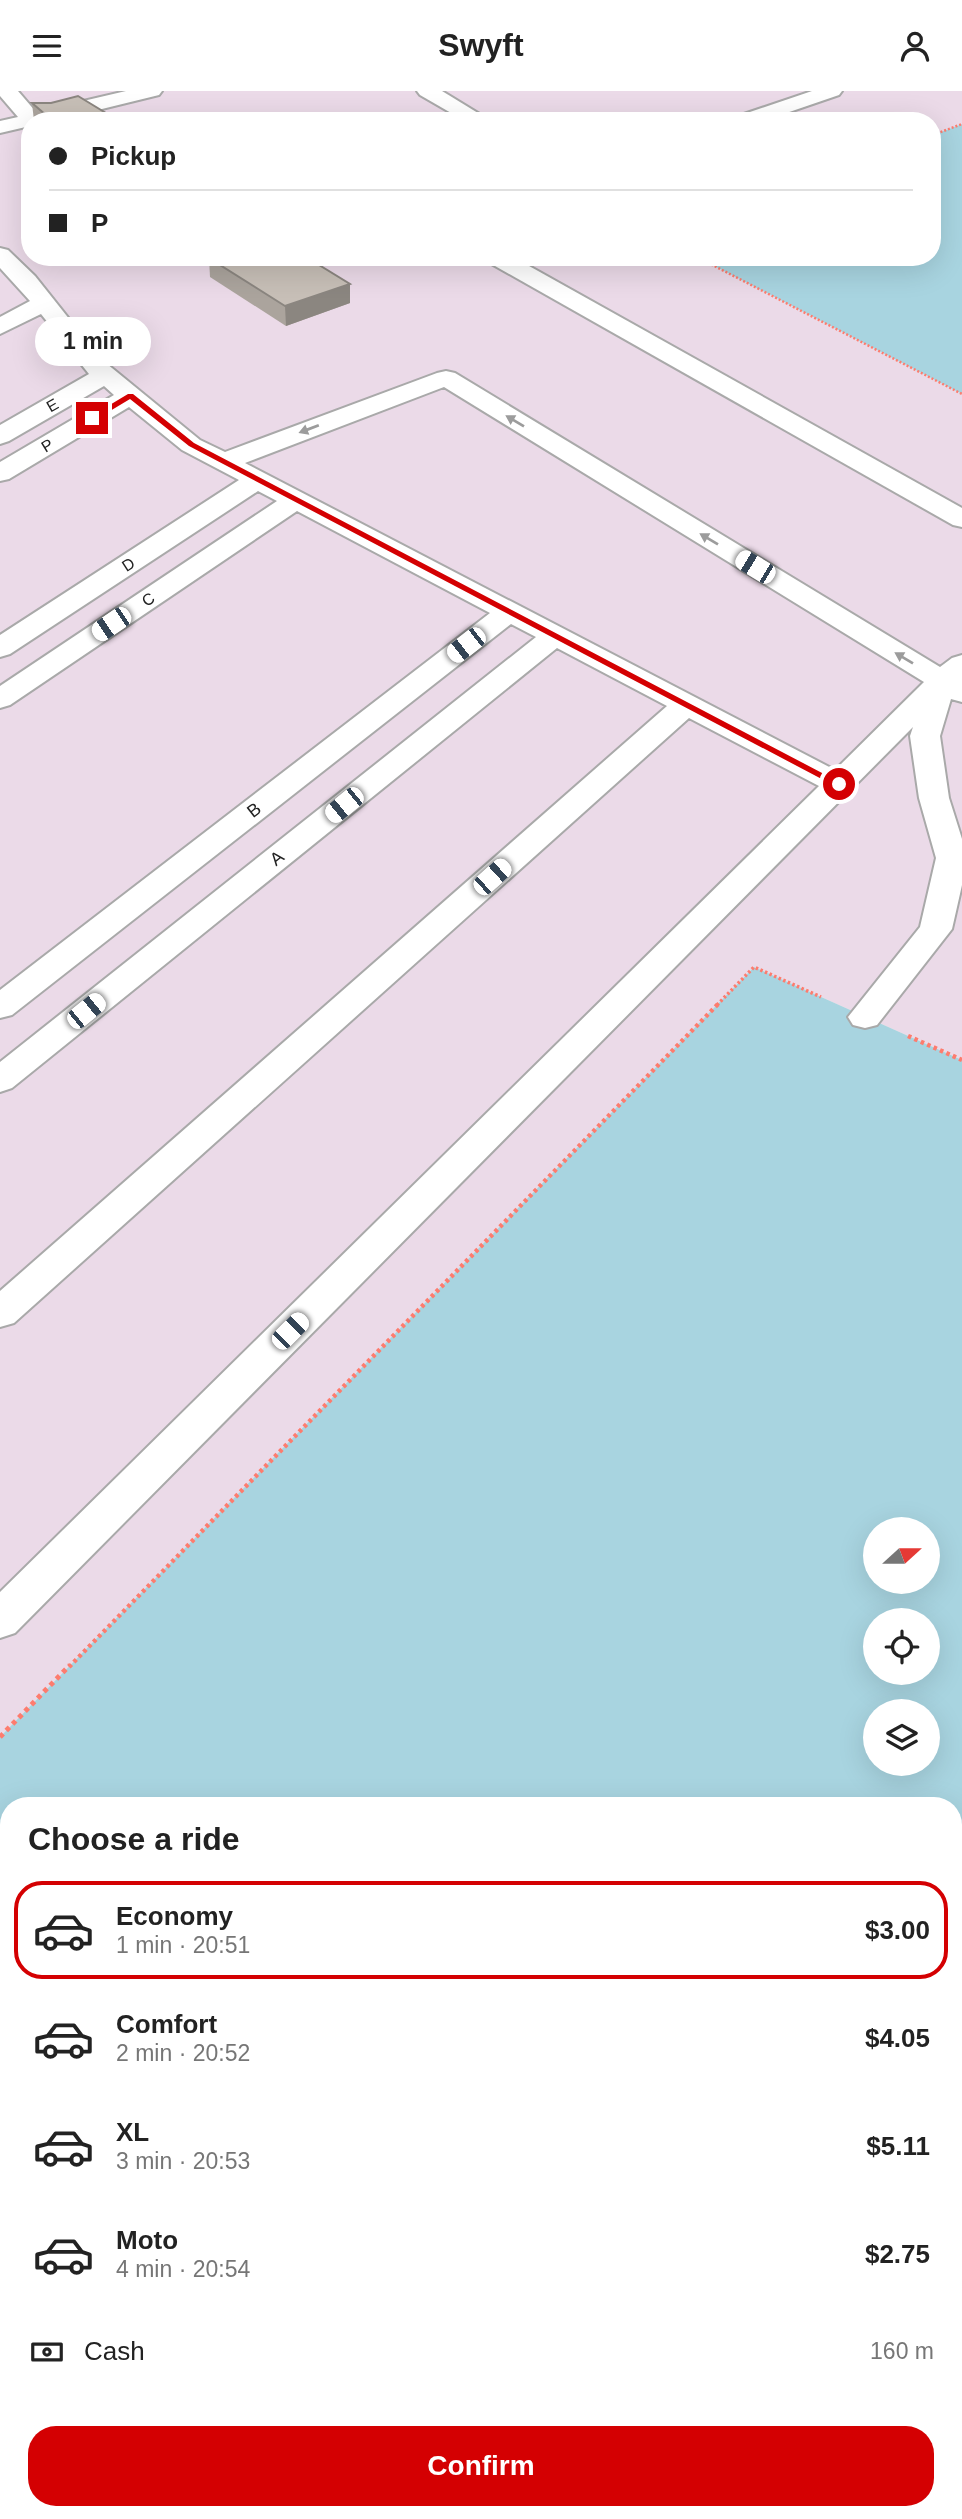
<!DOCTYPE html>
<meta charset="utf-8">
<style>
:root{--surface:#fff;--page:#f6f6f6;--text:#222;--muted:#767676;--line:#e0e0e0;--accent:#d40002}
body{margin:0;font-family:Helvetica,sans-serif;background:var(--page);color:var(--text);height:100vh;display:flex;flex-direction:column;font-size:26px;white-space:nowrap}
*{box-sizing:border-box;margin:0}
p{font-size:23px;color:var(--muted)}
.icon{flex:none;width:38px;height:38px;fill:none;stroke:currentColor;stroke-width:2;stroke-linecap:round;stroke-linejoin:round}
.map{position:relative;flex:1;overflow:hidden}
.details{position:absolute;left:0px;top:1706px;width:962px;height:723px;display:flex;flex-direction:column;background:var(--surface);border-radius:28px 28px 0 0;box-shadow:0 7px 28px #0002}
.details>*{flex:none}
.hud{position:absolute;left:21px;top:21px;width:920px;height:154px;border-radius:28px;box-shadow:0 7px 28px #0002;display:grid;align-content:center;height:154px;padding:0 28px;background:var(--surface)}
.needle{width:46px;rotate:69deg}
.buttons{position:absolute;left:863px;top:1426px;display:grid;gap:14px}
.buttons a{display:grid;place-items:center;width:77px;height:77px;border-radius:50%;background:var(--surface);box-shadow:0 7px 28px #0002;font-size:35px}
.end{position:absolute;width:32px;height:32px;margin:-16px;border:9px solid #d40002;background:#fff;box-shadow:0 0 0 4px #fff}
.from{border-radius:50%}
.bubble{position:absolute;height:49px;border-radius:24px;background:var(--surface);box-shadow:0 7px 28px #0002;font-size:23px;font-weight:700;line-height:49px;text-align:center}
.car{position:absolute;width:21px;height:42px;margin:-21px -10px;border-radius:9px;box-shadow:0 0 5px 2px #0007;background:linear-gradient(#fff 24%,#345 0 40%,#fff 0 76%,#345 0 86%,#fff 0)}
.hud b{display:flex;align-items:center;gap:24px;height:66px;font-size:26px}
.hud b+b{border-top:2px solid var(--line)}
.hud i{width:18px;height:18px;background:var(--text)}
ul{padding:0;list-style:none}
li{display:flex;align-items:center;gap:21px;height:98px;margin:0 14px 10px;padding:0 14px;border:4px solid transparent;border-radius:28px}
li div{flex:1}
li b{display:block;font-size:26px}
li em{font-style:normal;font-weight:700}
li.current{border-color:var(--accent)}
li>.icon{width:63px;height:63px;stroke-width:1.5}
h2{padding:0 28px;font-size:32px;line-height:84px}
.pay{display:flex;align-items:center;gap:18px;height:77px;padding:0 28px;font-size:26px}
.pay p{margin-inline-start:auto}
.cta{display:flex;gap:14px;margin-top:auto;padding:14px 28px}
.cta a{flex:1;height:80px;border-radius:28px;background:var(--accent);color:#fff;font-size:28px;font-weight:700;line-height:80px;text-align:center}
header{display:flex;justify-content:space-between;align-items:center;height:91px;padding:0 28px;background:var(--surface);font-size:32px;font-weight:700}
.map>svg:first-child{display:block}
.industrial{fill:#ebdae8}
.water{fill:#a8d4e0;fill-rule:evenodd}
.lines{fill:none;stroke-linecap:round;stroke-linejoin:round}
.minor-casing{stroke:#a9a9a9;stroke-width:4}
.path-far3{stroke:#fd7c6e;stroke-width:2.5;stroke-dasharray:2 2;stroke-linecap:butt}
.path-far2{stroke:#fd7c6e;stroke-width:3.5;stroke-dasharray:2.5 2.5;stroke-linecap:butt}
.path-far1{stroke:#fd7c6e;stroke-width:4.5;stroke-dasharray:3.5 3.5;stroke-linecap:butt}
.path{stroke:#fd7c6e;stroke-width:5;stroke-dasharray:4.5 4.5;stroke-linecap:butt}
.minor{fill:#fff;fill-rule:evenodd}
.wall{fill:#aba49d}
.shaded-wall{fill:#8b8680}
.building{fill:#c7bfb7;stroke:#8b8680;stroke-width:2}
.oneway{fill:#9c9c9c}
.route{fill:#d40002}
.labels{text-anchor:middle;stroke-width:5;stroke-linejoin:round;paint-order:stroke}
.far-street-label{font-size:16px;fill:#222;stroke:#fff}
.street-label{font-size:18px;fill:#222;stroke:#fff}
</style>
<header><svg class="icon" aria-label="menu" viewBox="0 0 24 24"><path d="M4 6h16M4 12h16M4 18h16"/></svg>Swyft<svg class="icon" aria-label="person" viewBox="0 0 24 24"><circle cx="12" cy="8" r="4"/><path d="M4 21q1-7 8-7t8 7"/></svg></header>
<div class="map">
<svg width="962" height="2428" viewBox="0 0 962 2428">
<rect width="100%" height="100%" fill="#f2efe9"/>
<polygon class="industrial" points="0,0 962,0 962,33 933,44 933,30 30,30 30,166 697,166 962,303 962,969 754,876 0,1646"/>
<g class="water">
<polygon points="962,33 962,303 697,166 933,166 933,44"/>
<path d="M754,876l208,93v1459h-962v-782zM875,1438h53v53h-53zM875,1530h53v52h-53zM875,1620h53v53h-53zM9,1715h945v705h-945z"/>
</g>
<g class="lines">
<defs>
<g id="minor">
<polygon points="0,0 18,0 36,21 126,0 162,0 159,4 53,30 30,30 30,35 0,42 0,30 18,26 0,5"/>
<polygon points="417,0 442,0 491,30 465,30 420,4"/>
<polygon points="812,0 842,0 839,4 763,30 732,30 735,26"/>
<path d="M0,157l8,2 27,26 66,83 99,81 25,12 212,-79 9,-2 9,2 485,294 12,-9 10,-3v47l-11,-3 -11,37 9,62 13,41v46l-10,44 -75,96 -12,3 -12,-3 -5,-8 72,-90 16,-69 -17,-60 -9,-62 3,-9 -898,906 -15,5v-46l819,-806 -130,-68 -675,605 -14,4v-36l667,-585 -110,-58 -545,440 -12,4v-30l536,-425 -25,-13 -499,391 -12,3v-28l490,-377 -193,-102 -287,194 -10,3v-22l277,-185 -19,-10 -248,163 -10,3v-22l239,-155 -57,-30 -53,-43 -120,72 -9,2v-19l114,-67 -10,-9 -95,55 -9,3v-19l89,-51 -48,-60 -41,20v-17l30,-16 -30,-33zM444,296l480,295 -89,88 -590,-307z"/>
<polygon points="485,166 513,166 962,417 962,436 953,434 488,171"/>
</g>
</defs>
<use href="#minor" class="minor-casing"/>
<g class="path-far3">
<polyline points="933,44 962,33"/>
<polyline points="697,166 962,303"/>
</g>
<polyline class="path-far2" points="717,914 754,876 821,906"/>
<g class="path-far1">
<polyline points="908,945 962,969"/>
<polyline points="69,1576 719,912"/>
</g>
<polyline class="path" points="0,1646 70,1574"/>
<use href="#minor" class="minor"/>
</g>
<g class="wall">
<polygon points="32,12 119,30 34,30"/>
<polygon points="209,167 350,212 286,235 210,186"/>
</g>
<polygon class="shaded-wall" points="350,193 350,212 286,235 285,215"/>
<g class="building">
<polygon points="78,5 119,30 53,30 32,12 51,12"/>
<polygon points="210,166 306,166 350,193 285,215 209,167"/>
</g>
<defs><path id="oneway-solid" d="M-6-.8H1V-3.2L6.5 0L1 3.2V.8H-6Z" transform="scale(1.75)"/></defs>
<g class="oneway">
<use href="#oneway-solid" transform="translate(515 330) rotate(-149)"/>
<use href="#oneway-solid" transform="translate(309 338) rotate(159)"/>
<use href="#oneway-solid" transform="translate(709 448) rotate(-149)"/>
<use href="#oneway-solid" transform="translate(904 567) rotate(-149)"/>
</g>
<polygon class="route" points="128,303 133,303 194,352 843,693 835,695 189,355 130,308 95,329 88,327"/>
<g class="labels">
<g class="far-street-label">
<text transform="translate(52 314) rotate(-30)" y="6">E</text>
<text transform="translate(47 354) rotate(-31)" y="6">P</text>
<text transform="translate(128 473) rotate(-33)" y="6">D</text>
<text transform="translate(148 508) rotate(-34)" y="6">C</text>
</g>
<g class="street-label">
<text transform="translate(254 719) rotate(-38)" y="6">B</text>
<text transform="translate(277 767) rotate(-39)" y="6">A</text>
</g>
</g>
</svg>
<div class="buttons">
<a><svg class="needle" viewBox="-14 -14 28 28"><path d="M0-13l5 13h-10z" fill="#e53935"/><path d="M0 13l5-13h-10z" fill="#767676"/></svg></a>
<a><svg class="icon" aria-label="locate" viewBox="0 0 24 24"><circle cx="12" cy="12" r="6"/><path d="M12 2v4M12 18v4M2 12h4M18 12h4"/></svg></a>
<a><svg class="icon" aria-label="layers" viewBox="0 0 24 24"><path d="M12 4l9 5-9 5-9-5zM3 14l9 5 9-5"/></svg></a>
</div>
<i class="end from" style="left:839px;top:693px"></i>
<i class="end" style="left:92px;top:327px"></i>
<div class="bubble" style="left:35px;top:226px;width:116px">1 min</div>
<i class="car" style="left:755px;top:476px;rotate:301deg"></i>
<i class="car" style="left:111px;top:533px;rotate:236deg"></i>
<i class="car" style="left:466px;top:554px;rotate:232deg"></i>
<i class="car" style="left:344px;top:714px;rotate:231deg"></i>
<i class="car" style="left:492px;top:786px;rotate:48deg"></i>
<i class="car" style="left:86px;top:920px;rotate:51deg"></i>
<i class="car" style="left:290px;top:1240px;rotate:45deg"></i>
<div class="hud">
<b><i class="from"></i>Pickup</b>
<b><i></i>P</b>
</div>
<section class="details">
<h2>Choose a ride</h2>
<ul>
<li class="current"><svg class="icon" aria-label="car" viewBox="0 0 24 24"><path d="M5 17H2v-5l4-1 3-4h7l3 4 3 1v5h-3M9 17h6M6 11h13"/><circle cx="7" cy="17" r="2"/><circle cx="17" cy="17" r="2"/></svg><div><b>Economy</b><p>1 min · 20:51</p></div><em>$3.00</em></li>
<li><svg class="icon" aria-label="car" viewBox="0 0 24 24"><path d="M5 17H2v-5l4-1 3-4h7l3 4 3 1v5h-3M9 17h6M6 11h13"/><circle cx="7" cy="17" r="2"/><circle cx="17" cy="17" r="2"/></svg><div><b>Comfort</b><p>2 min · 20:52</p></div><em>$4.05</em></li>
<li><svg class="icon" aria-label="car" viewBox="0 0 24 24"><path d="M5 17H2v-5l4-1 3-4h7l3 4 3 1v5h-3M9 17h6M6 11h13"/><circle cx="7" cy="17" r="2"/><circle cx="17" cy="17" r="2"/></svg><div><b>XL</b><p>3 min · 20:53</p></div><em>$5.11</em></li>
<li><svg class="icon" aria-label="car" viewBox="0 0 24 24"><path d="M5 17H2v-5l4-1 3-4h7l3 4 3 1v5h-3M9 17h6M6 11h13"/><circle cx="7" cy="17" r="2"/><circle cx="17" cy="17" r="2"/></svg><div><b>Moto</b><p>4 min · 20:54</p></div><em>$2.75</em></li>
</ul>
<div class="pay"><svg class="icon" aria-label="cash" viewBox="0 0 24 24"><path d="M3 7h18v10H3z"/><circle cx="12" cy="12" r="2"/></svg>Cash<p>160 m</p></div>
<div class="cta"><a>Confirm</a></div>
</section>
</div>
